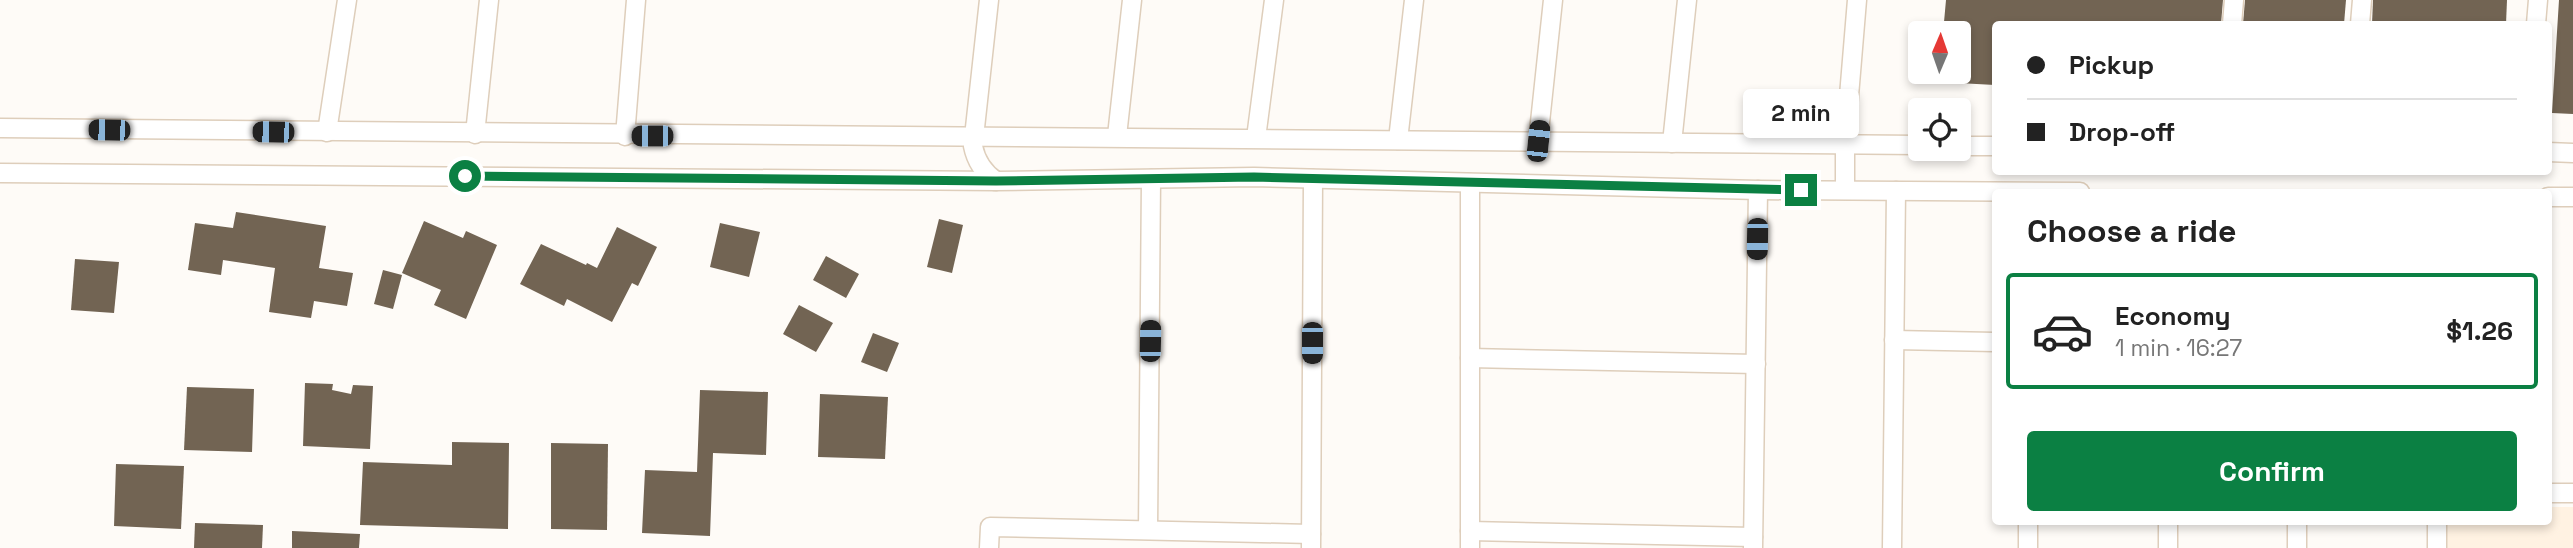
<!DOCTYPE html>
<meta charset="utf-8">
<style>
:root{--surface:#fff;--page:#f2f2f2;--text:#222;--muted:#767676;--line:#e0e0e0;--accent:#0b8043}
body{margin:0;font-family:"Space Grotesk",sans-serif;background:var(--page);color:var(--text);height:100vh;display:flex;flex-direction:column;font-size:26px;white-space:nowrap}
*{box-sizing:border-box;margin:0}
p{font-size:23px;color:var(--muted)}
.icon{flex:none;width:38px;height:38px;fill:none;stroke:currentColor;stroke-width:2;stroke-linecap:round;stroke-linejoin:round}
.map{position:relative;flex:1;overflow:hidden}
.drawer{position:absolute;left:1992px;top:189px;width:560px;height:336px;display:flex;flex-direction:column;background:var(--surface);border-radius:7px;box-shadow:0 4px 10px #0003}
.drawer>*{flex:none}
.guide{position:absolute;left:1992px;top:21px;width:560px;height:154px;border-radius:7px;box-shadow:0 4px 10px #0003;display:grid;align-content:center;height:154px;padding:0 35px;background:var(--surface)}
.needle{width:46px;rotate:2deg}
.fabs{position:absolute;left:1908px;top:21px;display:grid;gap:14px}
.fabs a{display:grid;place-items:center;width:63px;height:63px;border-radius:7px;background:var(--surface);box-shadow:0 4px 10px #0003;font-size:35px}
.end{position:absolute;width:32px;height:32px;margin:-16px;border:9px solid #0b8043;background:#fff;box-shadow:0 0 0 4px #fff}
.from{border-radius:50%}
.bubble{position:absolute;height:49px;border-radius:7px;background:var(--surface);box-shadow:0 4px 10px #0003;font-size:23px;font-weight:600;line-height:49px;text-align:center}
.car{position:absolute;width:21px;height:42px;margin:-21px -10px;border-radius:9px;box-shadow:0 0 5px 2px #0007;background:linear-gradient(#222 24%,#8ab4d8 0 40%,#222 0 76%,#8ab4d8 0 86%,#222 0)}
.guide b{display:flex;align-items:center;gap:24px;height:66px;font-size:26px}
.guide b+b{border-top:2px solid var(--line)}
.guide i{width:18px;height:18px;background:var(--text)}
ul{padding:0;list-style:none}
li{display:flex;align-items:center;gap:21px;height:116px;margin:0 14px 10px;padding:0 21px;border:4px solid var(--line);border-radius:7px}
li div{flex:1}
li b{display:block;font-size:26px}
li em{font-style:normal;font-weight:600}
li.selected{border-color:var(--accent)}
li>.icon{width:63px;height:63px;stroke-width:1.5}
h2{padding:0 35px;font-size:32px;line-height:84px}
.action{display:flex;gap:14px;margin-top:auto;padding:14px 35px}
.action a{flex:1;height:80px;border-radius:7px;background:var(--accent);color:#fff;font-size:28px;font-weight:600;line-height:80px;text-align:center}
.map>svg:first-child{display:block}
.built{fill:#fff2e2}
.building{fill:#726453}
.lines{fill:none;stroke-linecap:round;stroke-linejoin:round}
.minor-casing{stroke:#decebb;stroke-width:21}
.minor{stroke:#fff;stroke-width:18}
.route{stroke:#0b8043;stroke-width:9}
</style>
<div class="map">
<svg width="2573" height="548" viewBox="0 0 2573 548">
<rect width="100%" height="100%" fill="#fefbf7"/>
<polygon class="built" points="2548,507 2573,507 2573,548 2447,548 2447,522 2548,522"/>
<g class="building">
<polygon points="1946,0 2223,0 2221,24 1995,24 1995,85 1958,83 1958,33 1943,33"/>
<polygon points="2245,0 2346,0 2344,24 2243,24"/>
<polygon points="2373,0 2507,0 2506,24 2372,24"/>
<polygon points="2559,0 2573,0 2573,114 2552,113"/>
<polygon points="236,212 326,226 319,268 353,273 347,306 314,301 311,318 269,312 275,268 223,260 221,275 188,270 195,223 233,228"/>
<polygon points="939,219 963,225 952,273 927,267"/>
<polygon points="424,221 463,238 466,231 497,245 466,319 434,305 441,290 402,273"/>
<polygon points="720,223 760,232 749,277 710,267"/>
<polygon points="617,227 657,247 638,286 632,283 612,322 567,299 564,306 520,284 541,244 586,265 587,263 597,268"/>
<polygon points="826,256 859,274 846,298 813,280"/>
<polygon points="75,259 119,262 114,313 71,310"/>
<polygon points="383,270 402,275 393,309 374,304"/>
<polygon points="799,305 833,323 816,352 783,334"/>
<polygon points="873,333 899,343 887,372 861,362"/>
<polygon points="305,383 333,384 332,390 351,394 353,385 373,386 370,449 303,446"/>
<polygon points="187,387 254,389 252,452 184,450"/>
<polygon points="700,390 768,392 766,455 713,453 710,536 642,533 645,470 697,472"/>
<polygon points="820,394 888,397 885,459 818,457"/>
<polygon points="452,442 509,443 508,529 360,525 363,462 452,465"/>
<polygon points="551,443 608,444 607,530 551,529"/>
<polygon points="116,464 184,466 181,529 114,526"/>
<polygon points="195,523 263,525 262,548 194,548"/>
<polygon points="292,531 360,534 359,548 292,548"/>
</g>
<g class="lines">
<defs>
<g id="minor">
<path d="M989,0l-16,146c3,15 10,26 23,35"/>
<polyline points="2232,24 2234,0"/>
<polyline points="2360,24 2362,0"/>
<polyline points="2536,24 2538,0"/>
<path d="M0,128c640,8 1280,9 1920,17"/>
<polyline points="327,132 347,0"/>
<polyline points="475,134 489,0"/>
<polyline points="625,136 636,0"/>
<polyline points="1117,136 1132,0"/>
<polyline points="1256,138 1274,0"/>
<polyline points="1398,140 1414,0"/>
<polyline points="1538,141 1553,0"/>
<polyline points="1672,143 1687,0"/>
<polyline points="1958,146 1995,146"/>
<polyline points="2548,152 2573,153"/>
<polyline points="0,173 996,181 1254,177 1758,190 2080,192"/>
<polyline points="1470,183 1470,548"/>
<polyline points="1845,190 1845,144 1857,0"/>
<polyline points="2548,197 2573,197"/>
<polyline points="1894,340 1995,342"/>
<polyline points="1470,358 1756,364"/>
<polyline points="2548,493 2573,493"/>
<polyline points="1148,530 1151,179"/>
<polyline points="1470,531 1753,537"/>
<polyline points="989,548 990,527 1311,534"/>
<polyline points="1311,548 1313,179"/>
<polyline points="1753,548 1758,190"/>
<polyline points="1892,548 1896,191"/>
<polyline points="2028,548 2028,522"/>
<polyline points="2168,548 2168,522"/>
<polyline points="2297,548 2297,522"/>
<polyline points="2437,548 2437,522"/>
</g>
</defs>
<use href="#minor" class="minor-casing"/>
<use href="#minor" class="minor"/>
</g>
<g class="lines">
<polyline class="route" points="465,176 996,181 1254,177 1801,190"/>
</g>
</svg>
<div class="fabs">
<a><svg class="needle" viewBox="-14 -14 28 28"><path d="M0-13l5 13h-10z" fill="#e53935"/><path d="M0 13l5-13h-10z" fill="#767676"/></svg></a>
<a><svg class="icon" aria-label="locate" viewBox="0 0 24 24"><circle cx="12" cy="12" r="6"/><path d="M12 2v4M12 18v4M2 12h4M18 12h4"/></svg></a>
</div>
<i class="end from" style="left:465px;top:176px"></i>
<i class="end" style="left:1801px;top:190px"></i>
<div class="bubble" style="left:1743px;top:89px;width:116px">2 min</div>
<i class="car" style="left:109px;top:130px;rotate:271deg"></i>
<i class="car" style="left:273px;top:132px;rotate:271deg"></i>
<i class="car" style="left:652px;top:136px;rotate:270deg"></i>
<i class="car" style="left:1538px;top:141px;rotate:6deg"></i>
<i class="car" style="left:1757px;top:239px;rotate:181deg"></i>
<i class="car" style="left:1150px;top:341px;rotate:1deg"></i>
<i class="car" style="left:1312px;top:343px;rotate:180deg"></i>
<div class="guide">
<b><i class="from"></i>Pickup</b>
<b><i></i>Drop-off</b>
</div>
<section class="drawer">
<h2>Choose a ride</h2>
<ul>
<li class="selected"><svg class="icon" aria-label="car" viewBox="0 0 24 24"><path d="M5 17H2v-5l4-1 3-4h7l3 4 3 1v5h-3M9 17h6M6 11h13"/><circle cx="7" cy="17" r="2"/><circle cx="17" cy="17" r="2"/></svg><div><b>Economy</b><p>1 min · 16:27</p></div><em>$1.26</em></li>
</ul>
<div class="action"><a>Confirm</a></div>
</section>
</div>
